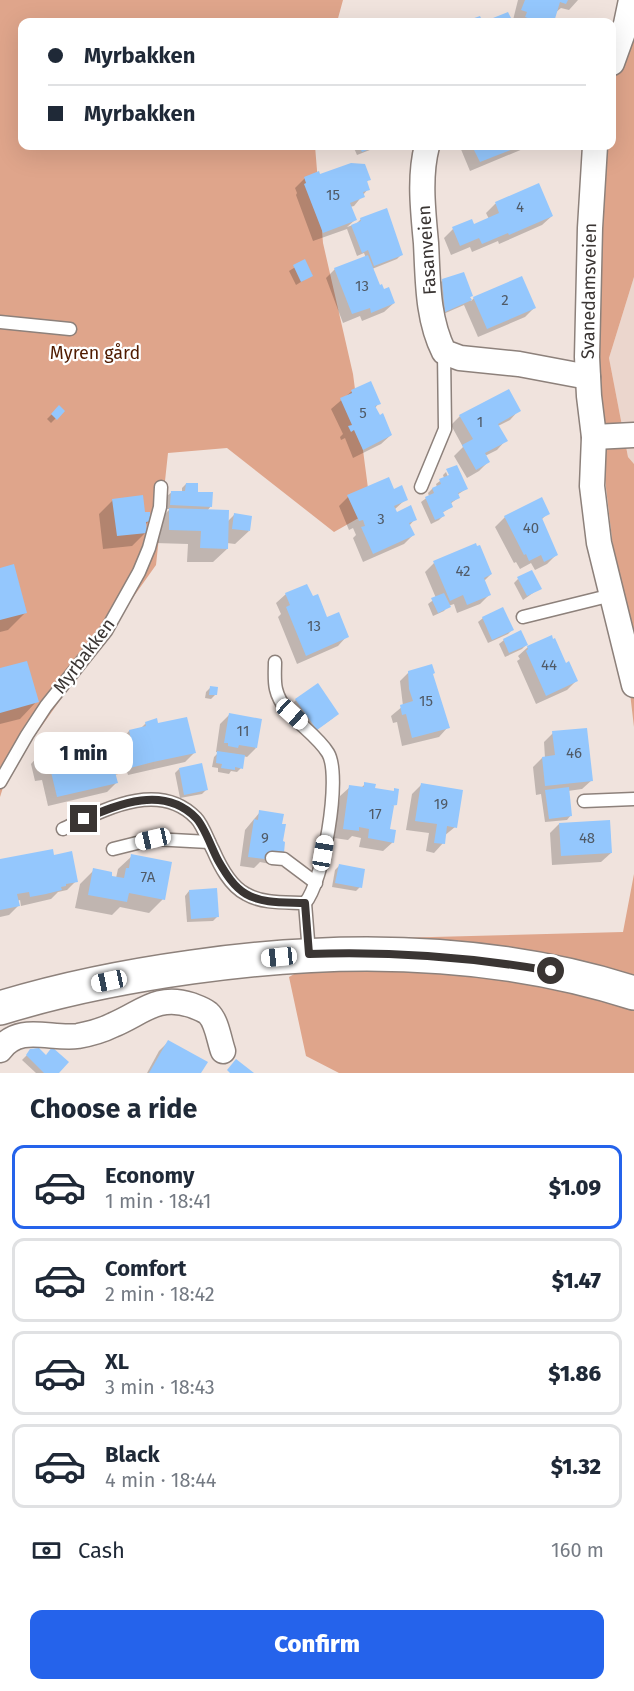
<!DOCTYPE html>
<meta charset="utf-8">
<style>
:root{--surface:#fff;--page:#f6f6f7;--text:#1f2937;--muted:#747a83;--line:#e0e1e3;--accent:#2563eb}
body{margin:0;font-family:"Fira Sans",sans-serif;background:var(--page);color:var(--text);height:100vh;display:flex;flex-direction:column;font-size:22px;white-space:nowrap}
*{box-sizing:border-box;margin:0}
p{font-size:20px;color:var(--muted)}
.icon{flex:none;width:33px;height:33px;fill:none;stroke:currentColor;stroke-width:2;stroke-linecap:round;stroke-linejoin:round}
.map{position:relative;height:1073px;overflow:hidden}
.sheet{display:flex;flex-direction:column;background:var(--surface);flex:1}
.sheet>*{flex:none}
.hud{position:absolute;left:18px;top:18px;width:598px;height:132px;border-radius:12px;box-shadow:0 6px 24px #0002;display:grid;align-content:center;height:132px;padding:0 30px;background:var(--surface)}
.end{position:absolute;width:27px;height:27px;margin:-14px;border:8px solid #3a3533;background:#fff;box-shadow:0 0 0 3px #fff}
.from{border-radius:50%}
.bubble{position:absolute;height:42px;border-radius:12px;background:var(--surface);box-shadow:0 6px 24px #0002;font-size:20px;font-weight:800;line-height:42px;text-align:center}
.car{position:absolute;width:18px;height:36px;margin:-18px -9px;border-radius:8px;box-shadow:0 0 4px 2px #0007;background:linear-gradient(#fff 24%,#345 0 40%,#fff 0 76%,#345 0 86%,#fff 0)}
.hud b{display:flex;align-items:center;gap:21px;height:57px;font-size:22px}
.hud b+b{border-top:2px solid var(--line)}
.hud i{width:15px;height:15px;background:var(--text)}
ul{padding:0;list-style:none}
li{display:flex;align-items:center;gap:18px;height:84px;margin:0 12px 9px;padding:0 18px;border:3px solid var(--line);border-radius:12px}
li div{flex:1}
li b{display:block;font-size:22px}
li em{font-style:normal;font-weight:800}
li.on{border-color:var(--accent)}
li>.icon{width:54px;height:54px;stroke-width:1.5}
h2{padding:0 30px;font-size:27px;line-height:72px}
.pay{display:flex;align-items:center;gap:15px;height:66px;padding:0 30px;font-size:22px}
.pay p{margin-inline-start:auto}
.action{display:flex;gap:12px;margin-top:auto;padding:12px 30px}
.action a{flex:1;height:69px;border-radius:12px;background:var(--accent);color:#fff;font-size:24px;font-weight:800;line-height:69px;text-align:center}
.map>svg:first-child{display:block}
.built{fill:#ebd6cd}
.green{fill:#dfa58b}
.shadow{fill:#0003}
.building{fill:#94c7fd}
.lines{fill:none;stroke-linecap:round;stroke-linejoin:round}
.lane-casing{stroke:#8d817b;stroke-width:15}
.street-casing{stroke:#8d817b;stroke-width:27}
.secondary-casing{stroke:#8d817b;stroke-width:36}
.lane{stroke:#fff;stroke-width:12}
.street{stroke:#fff;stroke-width:24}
.secondary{stroke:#fff;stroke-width:33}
.route{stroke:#3a3533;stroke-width:8}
.labels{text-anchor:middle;stroke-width:4.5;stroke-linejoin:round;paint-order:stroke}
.number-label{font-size:15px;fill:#505a66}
.street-label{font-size:18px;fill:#3a3533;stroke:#fff}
.park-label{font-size:18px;fill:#501b00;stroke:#fff}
</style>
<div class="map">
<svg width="634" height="1073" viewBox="0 0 634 1073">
<rect width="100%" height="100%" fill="#f0e3dd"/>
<polygon class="built" points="634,277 634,464 628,457 609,358"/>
<g class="green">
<polygon points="0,0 343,0 337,22 22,22 22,146 315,146 323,243 353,374 371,511 334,532 227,448 168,453 156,565 7,775 0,797"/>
<polygon points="634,5 634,277 609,358 628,457 634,464 634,727 599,428 593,146 612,146 612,58"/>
<polygon points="634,874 634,1073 339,1073 306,1056 289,977 355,939 623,932"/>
</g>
<g class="shadow">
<polygon points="518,0 578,0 569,10 561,8 555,13 552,22 518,22 513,20"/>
<polygon points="353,146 380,146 357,155"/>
<polygon points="462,146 530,146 470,171 460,147"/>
<polygon points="319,176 369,179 366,183 368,189 354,206 350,207 355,220 347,227 356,224 361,219 401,255 397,259 372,269 379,286 394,303 384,312 362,321 360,316 343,323 326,278 335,269 366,258 364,253 357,256 347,229 313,241 296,195 297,193 295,188 305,178"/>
<polygon points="538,185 552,216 542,225 499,244 498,241 472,252 470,247 451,255 444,238 453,229 473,226 489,219 486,213 495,204"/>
<polygon points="305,261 312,275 296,285 289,271"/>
<polygon points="443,280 471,296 469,298 471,301 474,298 534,308 525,317 478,337 464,305 441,315 438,285"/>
<polygon points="352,391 379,403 375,408 391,435 381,444 353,458 345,438 341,440 340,437 343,434 331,409"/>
<polygon points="59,407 63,411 51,423 47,419"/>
<polygon points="519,410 510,420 498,426 506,440 497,450 485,456 488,462 479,471 467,478 454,456 463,447 451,425 460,416"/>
<polygon points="446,472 450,482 466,489 457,495 458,498 450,504 451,507 442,513 443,516 439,520 431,524 421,502 429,496 428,493 432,489 437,487 436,484 444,478 443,475"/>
<polygon points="186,484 211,506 207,511 227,522 234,515 249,531 235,544 227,543 227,549 213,562 187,562 188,544 155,543 156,523 170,509 167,509 167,496 172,492 182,493 182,488"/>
<polygon points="394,491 406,499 394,510 396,514 415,519 409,526 413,535 404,544 363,562 353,538 356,535 353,528 349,530 339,506 348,497"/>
<polygon points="541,499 548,513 541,520 556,555 547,564 535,570 531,563 520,569 516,562 514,563 495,527 505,517"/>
<polygon points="113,500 144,514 149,521 145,525 146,532 132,546 103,549 99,514"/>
<polygon points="434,563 491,574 484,581 489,595 480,604 457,613 454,604 448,606 444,611 433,616 428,604 436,598 425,572"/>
<polygon points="0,570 25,613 8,630 0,632"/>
<polygon points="518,579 540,588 523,600 514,583"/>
<polygon points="286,594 326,619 347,636 338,646 297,664 278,617 281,614 276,603"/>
<polygon points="483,618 512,630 508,634 488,643 478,622"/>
<polygon points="504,640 527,644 522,649 505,657 499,644"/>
<polygon points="528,647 566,665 576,681 567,690 536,704 517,661 520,659 518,656"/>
<polygon points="0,670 37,701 20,719 0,724"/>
<polygon points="409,672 432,674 448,727 439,737 402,746 397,722 393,723 391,716 403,706 400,681"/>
<polygon points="210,688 216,694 211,699 205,698 206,692"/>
<polygon points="296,700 333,718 312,733 292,704"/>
<polygon points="229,715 256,748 247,757 243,756 241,768 237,772 231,771 229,774 218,772 218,768 212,767 214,757 219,752 216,752 220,724"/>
<polygon points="146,723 157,725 194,753 185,762 128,775 127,772 114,775 116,783 107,792 48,806 42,780 35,781 31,764 40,754 69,751 78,742 121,744 120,741 129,731 140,729"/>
<polygon points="553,733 592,780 582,789 568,791 571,815 567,820 545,822 541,794 536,795 533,767 542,758 545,758 544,742"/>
<polygon points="179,769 206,790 202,794 180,798 175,773"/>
<polygon points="365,784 373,790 392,792 395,790 395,804 392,807 389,830 393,842 383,851 359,847 361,838 352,836 348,840 334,838 340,796 350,787 360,789"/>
<polygon points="421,785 455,827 444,836 443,843 434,853 426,851 429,833 406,830 412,794"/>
<polygon points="260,812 282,852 270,864 260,862 254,868 240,866 245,830"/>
<polygon points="559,824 611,853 601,862 552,865 550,833"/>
<polygon points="53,856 76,881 67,890 58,892 51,899 21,906 20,900 17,901 18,906 9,915 0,917 0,860"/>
<polygon points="132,856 163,899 149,913 120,907 112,915 75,908 80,884 94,870 116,878 118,869"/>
<polygon points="339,866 360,887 356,891 332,887 335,870"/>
<polygon points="189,891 218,916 213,921 187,922 185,896"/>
<polygon points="168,1042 200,1073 147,1073 159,1051"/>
<polygon points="31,1051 57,1073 36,1073 22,1060"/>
</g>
<g class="building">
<polygon points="525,0 568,0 566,4 560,2 554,22 539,22 525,17 527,12 521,10"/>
<polygon points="508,12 513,22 483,22"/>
<polygon points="480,16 483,22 463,22"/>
<polygon points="359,146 377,146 362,152"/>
<polygon points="472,146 521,146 480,162"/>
<polygon points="351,163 365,164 371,180 367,181 370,190 363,192 365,197 350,203 357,220 323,233 304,184 306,183 304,177 319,171 320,174"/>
<polygon points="539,183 553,216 509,235 508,233 482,244 479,238 460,246 452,227 472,219 474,224 499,213 495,202"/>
<polygon points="387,208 403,255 374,266 368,250 362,253 351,225 361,221 360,218"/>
<polygon points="368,255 380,285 382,284 384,289 389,287 395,303 371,313 370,308 352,314 334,268"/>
<polygon points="305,259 313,276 301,282 293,265"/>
<polygon points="464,272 473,296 470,297 472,300 445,312 442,279"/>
<polygon points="522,276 536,308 487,329 473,297"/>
<polygon points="371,381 381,404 375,406 380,415 383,413 392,435 363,450 354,430 351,432 348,426 352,425 340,398 352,393 351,390"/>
<polygon points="509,389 521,411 498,424 508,441 485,453 490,462 476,470 462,445 473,439 459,415"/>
<polygon points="59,405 65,411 57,420 51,414"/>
<polygon points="457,465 468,489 458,493 460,498 451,502 453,507 443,512 445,516 435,520 425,497 434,493 432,488 441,484 439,479 449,475 446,469"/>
<polygon points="389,477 394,489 402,485 408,500 394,506 397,512 411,505 417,520 409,523 415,535 373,554 361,527 365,526 363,520 359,521 347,495"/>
<polygon points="186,483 198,483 198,492 213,492 212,507 170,505 171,491 185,491"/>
<polygon points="143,495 145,512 150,512 151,521 146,522 147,533 117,536 112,499"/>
<polygon points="542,497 550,514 542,518 558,555 544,562 541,555 529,561 526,554 524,555 504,516"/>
<polygon points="169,508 229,510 228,549 200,548 201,531 169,530"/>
<polygon points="234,513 252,516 250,531 232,529"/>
<polygon points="476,543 477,546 480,545 492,574 484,578 491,595 467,605 463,595 450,601 433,561"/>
<polygon points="14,564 27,613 0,620 0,568"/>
<polygon points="532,570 542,589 527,596 517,577"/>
<polygon points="307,584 313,596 318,594 327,617 339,612 349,637 306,656 286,607 290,605 285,593"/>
<polygon points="444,593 451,607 438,613 431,598"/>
<polygon points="503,607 514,630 492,640 482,617"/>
<polygon points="521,630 528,645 509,653 503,639"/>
<polygon points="552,635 553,639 555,638 566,663 569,661 578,681 546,696 526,651 528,649 527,646"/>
<polygon points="27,661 39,702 0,713 0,668"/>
<polygon points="432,664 435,673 433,674 450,728 412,738 406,714 402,715 400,705 413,701 409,689 408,671"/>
<polygon points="318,683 339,714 317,730 295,699"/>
<polygon points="210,686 218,687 217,695 209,695"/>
<polygon points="229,713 262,719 257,748 239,745 238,748 228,746 228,743 224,743"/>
<polygon points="187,717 196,753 153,762 115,772 118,783 57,797 51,772 44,773 40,753 62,747 63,751 78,747 77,741 115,733 117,743 131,740 129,730 146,726 145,722 157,718 158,723"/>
<polygon points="587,728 593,781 545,786 542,757 555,755 552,731"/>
<polygon points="217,751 245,755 243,769 235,767 235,770 221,768 222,764 216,763"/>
<polygon points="202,763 208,790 184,795 179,768"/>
<polygon points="364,782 376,784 375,788 394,791 394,788 399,789 397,805 391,806 394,806 390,829 396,830 394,843 368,838 369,829 359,827 359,831 343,829 349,785 364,787"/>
<polygon points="421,783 463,790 457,828 447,826 445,844 434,843 437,824 415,821"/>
<polygon points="569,787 572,816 549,819 545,790"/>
<polygon points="259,810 284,814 282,824 286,824 283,841 285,842 284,853 281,852 281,855 266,853 265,859 248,857 254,819 258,820"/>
<polygon points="610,820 612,853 561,856 559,823"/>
<polygon points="53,849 54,855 72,851 78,882 66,884 66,886 61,887 62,890 46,894 30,897 29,892 17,894 20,906 0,910 0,859"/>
<polygon points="131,854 172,862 165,900 129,893 127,902 88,895 93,868 112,872 112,876 124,878 126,868 129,868"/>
<polygon points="339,864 365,869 362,888 335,883"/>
<polygon points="217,888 219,917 191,919 189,890"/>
<polygon points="168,1040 208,1062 201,1073 149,1073"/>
<polygon points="52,1047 69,1062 59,1073 44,1073 26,1055 30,1049 39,1048 46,1055"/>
<polygon points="236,1059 254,1073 230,1073 227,1070"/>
</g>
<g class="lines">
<defs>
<g id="lane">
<polyline points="0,322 70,329"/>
<polyline points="421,487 445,429 444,352"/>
<polyline points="523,617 612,595"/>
<path d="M275,662c0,8 -1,19 1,27 6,27 38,41 52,64 14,23 -5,130 -23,150"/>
<polyline points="0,782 27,735 46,706 106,631 139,572 149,548 160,507 161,487"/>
<polyline points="584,801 634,799"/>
<path d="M63,829c39,-18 95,-50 133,-11 7,7 12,23 17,32 7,16 17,36 33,44 17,10 40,8 59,9l4,50"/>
<polyline points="113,849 153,839 209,842"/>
<polyline points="272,858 284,859 316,883"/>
</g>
<g id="street">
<polyline points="612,63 626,24 631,0"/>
<path d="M427,146c-8,30 -4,65 -1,97 2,37 1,75 18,109l16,6 59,6 69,13"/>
<polyline points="595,146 590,228 587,357 589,396 594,437 592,486 599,543 634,685"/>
<polyline points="594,437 634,435"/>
<path d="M0,1050c19,-27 51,-10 78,-14 11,-2 25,-6 35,-11 29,-12 44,-31 78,-20 5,2 12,4 17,8 9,8 11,27 15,38"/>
</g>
<path id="secondary" d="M0,1008c62,-19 127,-32 192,-41 147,-21 298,-20 442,26"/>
</defs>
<use href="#lane" class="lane-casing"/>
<use href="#street" class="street-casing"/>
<use href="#secondary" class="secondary-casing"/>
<use href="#lane" class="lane"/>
<use href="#street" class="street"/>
<use href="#secondary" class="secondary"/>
</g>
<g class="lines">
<path class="route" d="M84,819c35,-15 80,-34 112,-1 9,9 16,32 23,44 7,12 15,25 27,32 17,10 40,8 59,9l4,51c82,-3 161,3 242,17"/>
</g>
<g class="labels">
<g class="number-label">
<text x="333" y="200">15</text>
<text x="520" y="212">4</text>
<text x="362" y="291">13</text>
<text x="505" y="305">2</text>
<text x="363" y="418">5</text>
<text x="480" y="427">1</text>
<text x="381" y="524">3</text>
<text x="531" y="533">40</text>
<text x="463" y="576">42</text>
<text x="314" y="631">13</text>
<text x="549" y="670">44</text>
<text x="426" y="706">15</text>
<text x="243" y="736">11</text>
<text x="574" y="758">46</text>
<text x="441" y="809">19</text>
<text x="375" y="819">17</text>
<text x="265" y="843">9</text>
<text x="587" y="843">48</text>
<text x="148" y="882">7A</text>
</g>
<g class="street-label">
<text transform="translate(427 250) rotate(-94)" y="6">Fasanveien</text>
<text transform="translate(589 291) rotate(-89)" y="6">Svanedamsveien</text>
<text transform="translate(84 656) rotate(-53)" y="6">Myrbakken</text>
</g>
<g class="park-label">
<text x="95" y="359">Myren gård</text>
</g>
</g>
</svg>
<i class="end from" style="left:551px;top:971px"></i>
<i class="end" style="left:84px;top:819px"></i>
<div class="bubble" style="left:34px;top:732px;width:99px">1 min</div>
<i class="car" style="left:292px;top:714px;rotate:132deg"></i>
<i class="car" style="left:153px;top:839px;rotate:257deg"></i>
<i class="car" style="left:323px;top:853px;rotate:10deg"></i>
<i class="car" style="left:279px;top:957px;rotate:264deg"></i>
<i class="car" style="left:109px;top:981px;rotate:258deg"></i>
<div class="hud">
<b><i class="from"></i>Myrbakken</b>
<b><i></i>Myrbakken</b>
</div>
</div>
<section class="sheet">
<h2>Choose a ride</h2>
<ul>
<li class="on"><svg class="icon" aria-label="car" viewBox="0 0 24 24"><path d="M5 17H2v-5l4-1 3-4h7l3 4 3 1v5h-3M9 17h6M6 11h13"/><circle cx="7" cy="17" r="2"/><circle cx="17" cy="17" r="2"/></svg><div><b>Economy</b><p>1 min · 18:41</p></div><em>$1.09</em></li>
<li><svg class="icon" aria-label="car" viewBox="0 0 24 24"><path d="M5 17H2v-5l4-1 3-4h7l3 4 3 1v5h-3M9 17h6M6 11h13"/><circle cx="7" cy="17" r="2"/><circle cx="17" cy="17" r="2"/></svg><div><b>Comfort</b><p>2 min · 18:42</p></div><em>$1.47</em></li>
<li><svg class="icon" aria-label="car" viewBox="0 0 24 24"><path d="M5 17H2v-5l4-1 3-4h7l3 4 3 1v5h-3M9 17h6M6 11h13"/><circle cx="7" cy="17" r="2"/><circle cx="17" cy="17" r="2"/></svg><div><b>XL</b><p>3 min · 18:43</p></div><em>$1.86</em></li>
<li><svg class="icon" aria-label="car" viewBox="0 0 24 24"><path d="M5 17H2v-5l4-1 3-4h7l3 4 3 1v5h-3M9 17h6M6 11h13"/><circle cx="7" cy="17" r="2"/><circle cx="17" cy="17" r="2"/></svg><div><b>Black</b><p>4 min · 18:44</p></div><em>$1.32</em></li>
</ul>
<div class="pay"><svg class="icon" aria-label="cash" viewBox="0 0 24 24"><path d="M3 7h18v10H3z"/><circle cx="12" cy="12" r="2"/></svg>Cash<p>160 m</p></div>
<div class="action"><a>Confirm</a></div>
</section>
